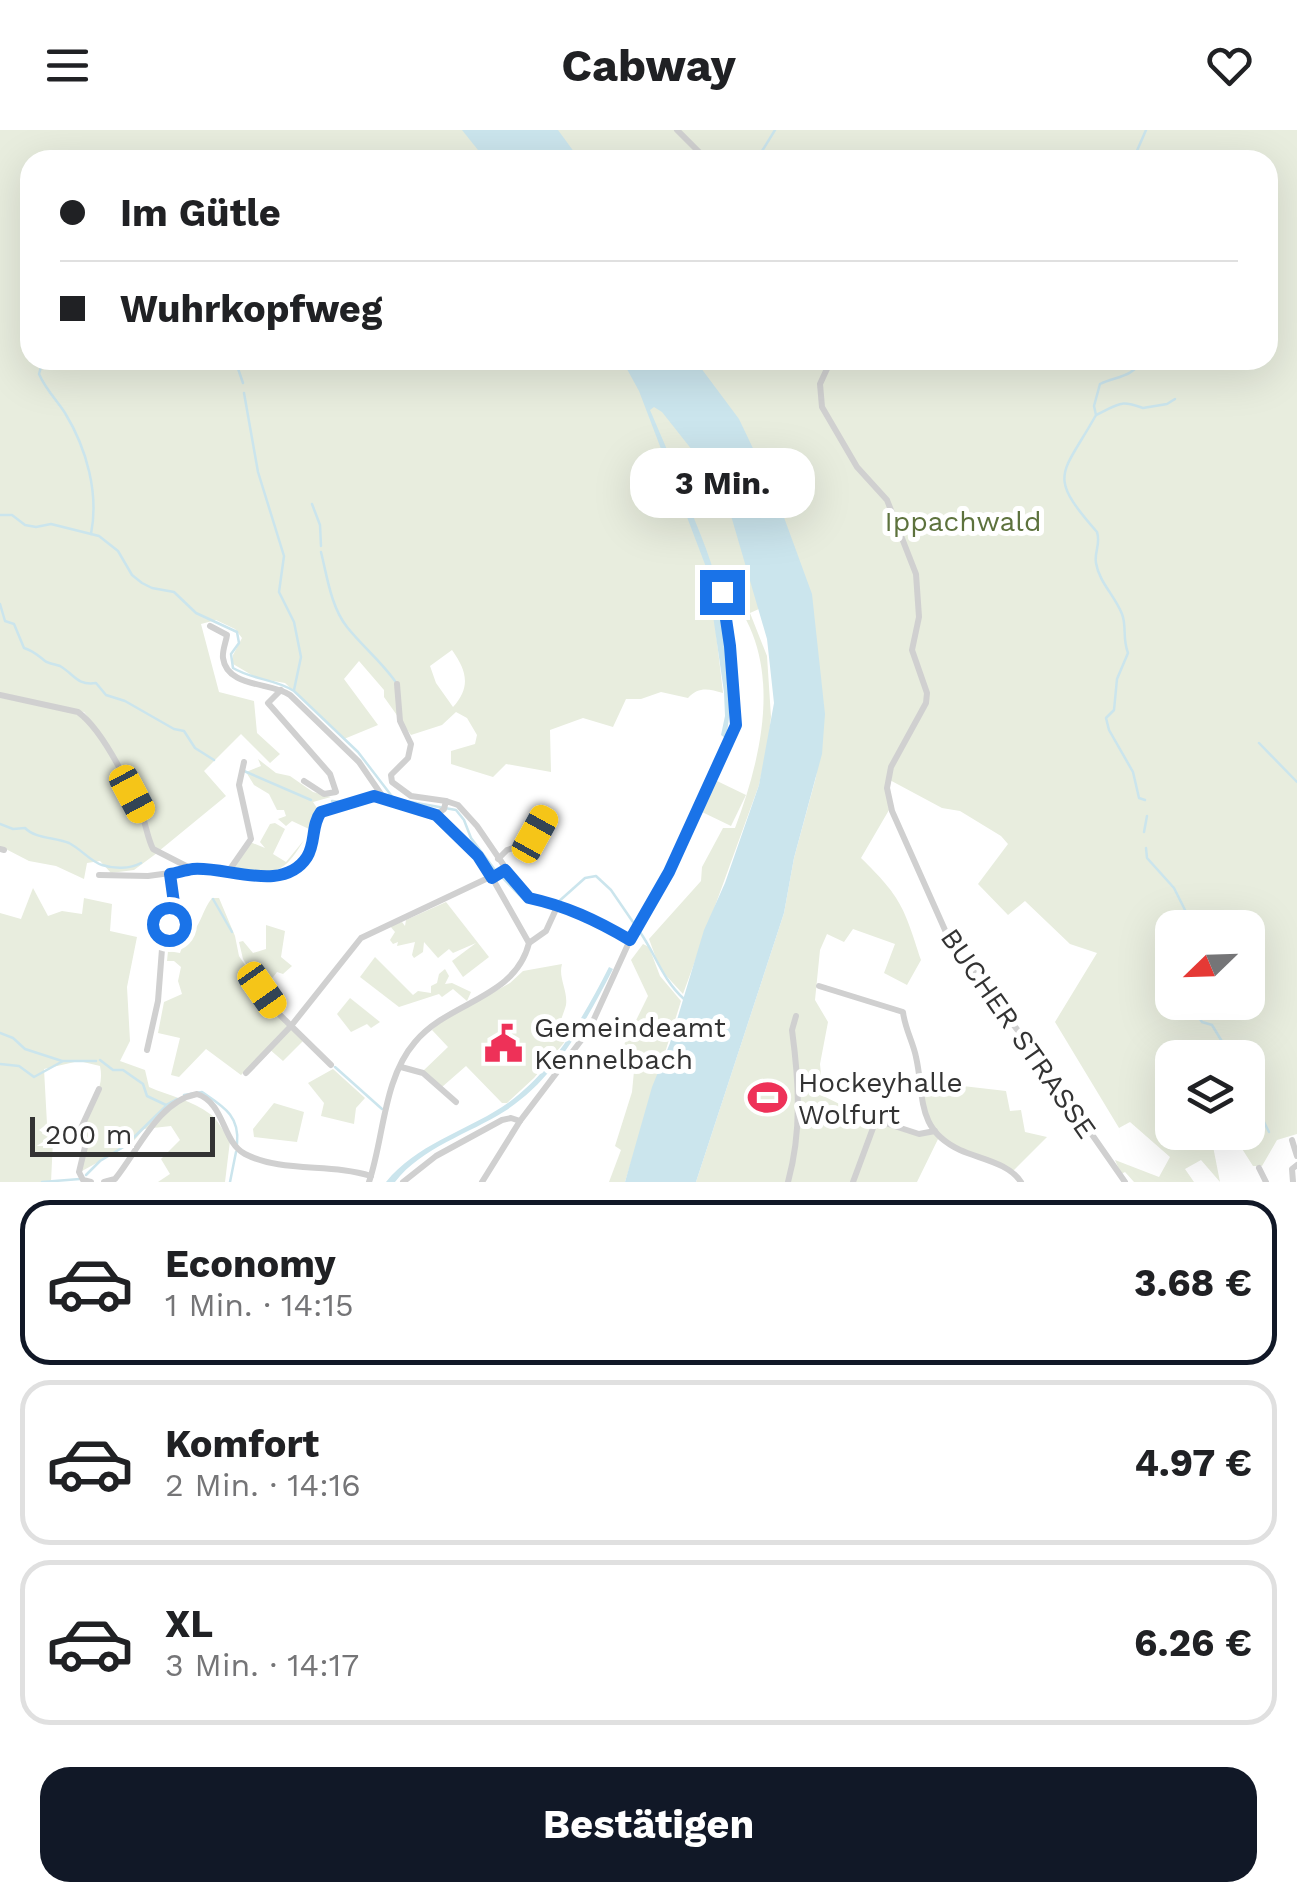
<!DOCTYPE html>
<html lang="de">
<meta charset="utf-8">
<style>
:root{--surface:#fff;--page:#f2f2f2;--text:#202124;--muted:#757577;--line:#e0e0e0;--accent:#111827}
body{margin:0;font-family:"Work Sans",sans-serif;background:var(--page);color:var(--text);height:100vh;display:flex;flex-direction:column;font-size:38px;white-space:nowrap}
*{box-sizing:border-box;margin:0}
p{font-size:32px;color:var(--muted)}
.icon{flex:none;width:55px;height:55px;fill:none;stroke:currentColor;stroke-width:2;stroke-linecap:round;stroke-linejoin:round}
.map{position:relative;height:1052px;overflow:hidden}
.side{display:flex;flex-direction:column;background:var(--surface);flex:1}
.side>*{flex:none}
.guide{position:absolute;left:20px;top:20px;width:1258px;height:220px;border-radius:30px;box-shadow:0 10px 40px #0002;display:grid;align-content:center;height:220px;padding:0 40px;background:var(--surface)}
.needle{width:65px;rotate:247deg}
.buttons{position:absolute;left:1155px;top:780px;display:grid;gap:20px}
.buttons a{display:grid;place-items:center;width:110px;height:110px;border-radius:20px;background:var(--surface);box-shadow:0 10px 40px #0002;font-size:50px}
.scale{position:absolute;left:30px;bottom:25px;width:185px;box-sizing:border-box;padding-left:10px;border:5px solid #333;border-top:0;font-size:28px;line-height:35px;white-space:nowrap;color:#333;-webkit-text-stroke:8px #fff;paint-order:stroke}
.end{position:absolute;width:45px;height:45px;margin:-22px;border:12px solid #1a73e8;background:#fff;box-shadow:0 0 0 5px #fff}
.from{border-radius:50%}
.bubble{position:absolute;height:70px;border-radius:30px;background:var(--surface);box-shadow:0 10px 40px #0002;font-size:32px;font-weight:700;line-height:70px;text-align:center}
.car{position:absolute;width:30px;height:60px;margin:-30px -15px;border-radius:12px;box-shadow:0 0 8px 2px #0007;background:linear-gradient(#f5c518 24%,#345 0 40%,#f5c518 0 76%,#345 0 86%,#f5c518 0)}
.guide b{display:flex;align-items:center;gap:35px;height:95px;font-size:38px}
.guide b+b{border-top:2px solid var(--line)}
.guide i{width:25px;height:25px;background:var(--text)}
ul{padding:18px 0 0;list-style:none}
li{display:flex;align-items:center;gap:30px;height:165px;margin:0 20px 15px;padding:0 20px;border:5px solid var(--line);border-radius:30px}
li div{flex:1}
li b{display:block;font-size:38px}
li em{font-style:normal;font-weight:700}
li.on{border-color:var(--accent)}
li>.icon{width:90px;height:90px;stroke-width:1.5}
.action{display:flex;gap:20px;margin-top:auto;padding:20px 40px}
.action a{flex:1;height:115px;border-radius:30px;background:var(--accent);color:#fff;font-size:40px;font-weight:700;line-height:115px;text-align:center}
header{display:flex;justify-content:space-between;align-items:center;height:130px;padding:0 40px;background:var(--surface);font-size:45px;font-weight:700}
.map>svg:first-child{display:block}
.green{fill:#e8edde;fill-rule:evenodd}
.water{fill:#cbe5ed;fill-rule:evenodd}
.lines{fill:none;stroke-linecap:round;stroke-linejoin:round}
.stream{stroke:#cbe5ed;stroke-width:2.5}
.minor{stroke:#d0d0d0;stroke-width:6}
.route{stroke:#1a73e8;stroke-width:12}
.labels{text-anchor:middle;stroke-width:10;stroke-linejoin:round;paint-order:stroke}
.park-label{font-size:28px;fill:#5d723d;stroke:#fff}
.poi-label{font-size:28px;fill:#333;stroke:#fff;text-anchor:start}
.street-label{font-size:28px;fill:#333;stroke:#fff}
</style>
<header><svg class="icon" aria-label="menu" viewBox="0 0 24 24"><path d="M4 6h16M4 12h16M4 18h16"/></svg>Cabway<svg class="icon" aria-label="heart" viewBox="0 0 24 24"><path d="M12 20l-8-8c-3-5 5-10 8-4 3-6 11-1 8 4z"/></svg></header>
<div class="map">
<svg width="1297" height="1052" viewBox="0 0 1297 1052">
<rect width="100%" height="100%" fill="#fff"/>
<g class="green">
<path d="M0,0h1297v1004l-20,6 -15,26h-9l-21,-33 16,-1v-74h-76v74l45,1 -6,3 9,46 -19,-22 -16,9 9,13h-60l-9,-10 -4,2 -6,-14 44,17 11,-20 -40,-35 -11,6 -64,-106 42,-69 -27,-9 -45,-43 -17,14 -30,-31 30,-40 -7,-8 -41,-25 -18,-3 -56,-30 3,32 -28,48c40,39 43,49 60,102l-14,25 -23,-12 11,-29 -42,-15 -9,13 -17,-8 -7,16 -5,50 13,22 -8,42 3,32c22,10 92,50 112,34l-14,-30 -2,-24 35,9 52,6 4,20 11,-1 4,22 22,5 -34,34 -58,-24 -15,-12 -23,47h-221l88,-269 10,-55 22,-81 8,-68 -16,-122 -58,26 17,43 4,61 -3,27 -9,41 -76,209 -23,-25 -11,-30 52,-58 1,-14 21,-39h12c28,-74 51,-172 -10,-238l-12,17 10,86c-14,-4 -24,-7 -35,5l-27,-6 -20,7h-15l-13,28 -30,-9 -33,12 1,42 -45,-8 -13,13 -42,-13v-13l24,-7 2,-9 -10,-17 -11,-6 -14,13 -31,10 -27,-38v-7l-25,-29 -15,18 34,46 -34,14 -59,-56 -28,-5 -24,-14v-9l9,-17 -7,-9 -19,-9 -15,4 18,68 35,9 3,32 23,21 -10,9 -29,-29 -37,37 22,25 -67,55 -7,-7 -12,-38 -45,-80 -11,-14 -27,-5 1,3c9,1 17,1 24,6 24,17 60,100 68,129l7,8 -23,17 -23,3 -11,-12 -13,2 -3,16 -28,-13 -27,-5 -29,-15zM30,30h1238v200h-1238zM452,520c15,21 19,37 1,57l-17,-24 -6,-17zM1172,798h76v74h-76z"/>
<polygon points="258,629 276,643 290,646 313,662 331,667 313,672 317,678 309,699 292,691 286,696 278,689 286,686 284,680 277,680 269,664 254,655 246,642 261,636"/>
<polygon points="715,650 746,665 731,696 700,681"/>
<path d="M275,693l10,6 -12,25 13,8 18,-22c-21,35 -28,33 -67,32l-3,-5 16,-25 15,6 -5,-6 10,-18z"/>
<path d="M33,758l15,28 14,-5 20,3 2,-16 28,6 -2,27 27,6 -10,50 3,54 -10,20 25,9 4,17c20,9 43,13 61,27 8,5 14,19 20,27l-5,41h-67l12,-8 -9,-15 19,-19 -9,-14 -27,3 -13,15 -49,27c1,-17 0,-35 4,-50 5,-21 19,-32 14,-55l-21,-5 -35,8 3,55 -8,6 14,10 -2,42h-51v-269l21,6z"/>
<path d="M212,768h7l16,38 4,20 40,60 25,24 -21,21 -15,-13 -27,27 -35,-26 -27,28 -8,-2 9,-37 -22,-5 6,-31 18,-8 -4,-13 3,-14 -7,-6h-7l1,-10 12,2 7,-20 6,-1c9,-11 10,-23 19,-34z"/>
<polygon points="446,772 489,827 463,847 452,831 476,813 453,823 449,819 438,828 424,812 423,822 414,828 412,825 415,812 397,816 398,812 393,814 390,810 395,802 390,796 402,792 405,796 406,790"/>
<polygon points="266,795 285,801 281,827 292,836 283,844 277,842 263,860 243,829 239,812 243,811 253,823 266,819"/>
<polygon points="643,814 649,817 660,846 681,871 625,1052 609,1052 621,1020 615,1016 632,962 634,941 615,927 620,923 648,866 631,830"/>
<polygon points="375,827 413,865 418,861 431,863 431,856 437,853 439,844 445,839 449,846 445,854 452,853 471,862 467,871 453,859 442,867 439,864 399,877 360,847"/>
<path d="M562,834c-4,14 6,26 4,41 -2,8 -6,15 -7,24l9,9 -34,40 -27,25h-5l-36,-37 -24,21 -19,-16 25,-24 -16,-17 10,-9 68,-38 13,-12z"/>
<polygon points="350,868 380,892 371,898 367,894 351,902 337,884"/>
<polygon points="333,939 365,968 356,978 354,994 321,986 324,973 308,953"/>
<polygon points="274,973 304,982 297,1012 254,1007 253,999"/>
</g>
<g class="water">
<polygon points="462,0 558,0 580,30 486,30"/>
<path d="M622,230h73l44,59 39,82 34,93 13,120 -3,40 -28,104 -10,55 -88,269h-71l27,-95 18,-44 34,-113 21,-47 34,-98 15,-82 -7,-64 -42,-144c-5,-4 -12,-6 -16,-10 -16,-16 -8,-21 -36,-23 10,34 27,67 38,101 11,38 27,139 14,175l-4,-3 4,-19 -1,-24 -18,-125 -67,-176zM654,277l8,5 38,48 -29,-1 -21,-49z"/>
<path d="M609,837l4,2c-27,52 -57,109 -108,142 -36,23 -83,36 -110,71h-9c30,-37 77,-50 116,-75 49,-32 81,-89 107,-140z"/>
</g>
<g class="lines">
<g class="stream">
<polyline points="743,30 762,21 775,0"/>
<polyline points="1139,30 1136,23 1146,0"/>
<polyline points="235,230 243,253"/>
<path d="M1141,230c-8,18 -25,16 -41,24l-6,22 2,9c-34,61 -50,59 1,117 4,12 -3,20 -1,31 3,19 19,33 26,51 5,13 0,23 6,39l-11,26 -3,31 -8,8 3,12 24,42 6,26 6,2"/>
<path d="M41,237l-2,7c7,16 17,25 26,39 22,36 34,81 26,121"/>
<polyline points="244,263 258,342 284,426 279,462 294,492 301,527 294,560"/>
<path d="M1096,285c23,-10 21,-16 47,-7l24,-4 8,-5"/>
<polyline points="312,374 320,395 321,416"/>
<path d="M0,385h12l13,10 11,2 15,-3 48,12 19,15 14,24 10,8 10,5 22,4 22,21 41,19 2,11 -8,11 2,14c20,12 43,11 61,23l64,61 36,47 62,11 8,10 7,18 24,32 30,31 19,3"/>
<path d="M321,422c6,24 10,55 26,75 16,20 33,33 48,54"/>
<path d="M0,474l5,17 9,3 10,24c10,3 13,7 21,13 4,3 10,3 15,5 14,8 17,20 36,17l10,12 19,6 49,28 10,2 11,17 19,12"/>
<polyline points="1259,613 1297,652"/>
<polyline points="244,641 311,670"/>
<polyline points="332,671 342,672 372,664"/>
<path d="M0,694l13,5 12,-1c11,11 29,9 44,15 12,6 22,19 33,22 12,4 28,4 39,-2"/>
<polyline points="1144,702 1147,686"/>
<polyline points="1146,718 1147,728 1174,758 1194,798"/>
<polyline points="213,769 232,802"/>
<polyline points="557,773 585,748 596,746 611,760 635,795"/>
<path d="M640,802c16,23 22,47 44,67"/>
<polyline points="1201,872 1198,886 1202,892 1212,895 1232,928"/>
<polyline points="0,903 13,908 25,919 62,931"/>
<polyline points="100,930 113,940 123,940 143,954 147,966 166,975 177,969"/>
<polyline points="0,934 19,936 34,947 63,931 96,931"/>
<polyline points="335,937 382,979"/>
<polyline points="1248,960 1269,1002"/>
<path d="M184,965l18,-3c22,15 38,24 35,52"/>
<polyline points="86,1045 100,1031 125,1016 166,976"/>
<polyline points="42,1052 80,1049"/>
<polyline points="230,1052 236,1022"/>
</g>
<g class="minor">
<polyline points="677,0 707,30"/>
<polyline points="831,230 820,254 822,277 857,337 887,370 916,444 919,487 912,520 927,563 926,573 891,637 887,658 892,681 949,809 1040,930 1125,1052"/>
<path d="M210,496l17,9c-1,7 -5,16 -4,23 4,30 49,24 67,37l69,67 24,35"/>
<polyline points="397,554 400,591 411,614 408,628 391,645 392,652 411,666 446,671"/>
<polyline points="281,560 268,573 330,644 336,662 324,664 304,651"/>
<path d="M0,565l78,17c25,18 50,71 63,100 5,12 6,25 12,37l39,20"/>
<polyline points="436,685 444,679 446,671 458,675 477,696 524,765 588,786 630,810"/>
<polyline points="0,719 4,720"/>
<polyline points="498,729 507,720 529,713 547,683 540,679"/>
<polyline points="228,742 251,709 239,655 244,632"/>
<path d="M99,745l49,1 51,-7 76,7 20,-8 15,-14 5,-33 6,-9 53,-15 62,18 50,52 43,76c-14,56 -80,58 -114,99 -32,37 -31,96 -46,140"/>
<polyline points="529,813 546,801 557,777"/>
<path d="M819,856l84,26c2,17 10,30 13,45 9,39 -1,72 44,93 20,9 49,13 61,32"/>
<polyline points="262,860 280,885 331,935"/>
<polyline points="147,920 158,871 162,819 175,773 170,744"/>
<polyline points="401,937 423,943 456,972"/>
<polyline points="246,943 291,896 361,808 505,740"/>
<polyline points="1292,1010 1297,1026"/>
<polyline points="1259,1038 1266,1052"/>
<polyline points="91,1052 83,1050 79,1042 85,1017 81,998 99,959"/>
<path d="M104,1052l11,-3c23,-28 43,-78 82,-85 28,9 25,48 48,60 37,19 86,9 126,22"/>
<polyline points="403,1052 436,1026 502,990 511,988 520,991"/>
<polyline points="482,1052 520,991 589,900 630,810 680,719 734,603 736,579 722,462"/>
<path d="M788,1052c14,-51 11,-100 4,-152l4,-14"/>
<polyline points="853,1052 876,990 919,1004 935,1001"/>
<polyline points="1293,1052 1292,1039 1297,1035"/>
</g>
</g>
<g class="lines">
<path class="route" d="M169,794l5,-21 -4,-29c7,-1 15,-4 23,-5 34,-3 90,25 114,-12 9,-14 4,-32 14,-45l53,-16 62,19 42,41 14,22 13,-8 24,28c37,8 67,22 101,42l39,-68 67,-147 -6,-79 -8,-54"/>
</g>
<defs>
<symbol id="civic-bare" viewBox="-9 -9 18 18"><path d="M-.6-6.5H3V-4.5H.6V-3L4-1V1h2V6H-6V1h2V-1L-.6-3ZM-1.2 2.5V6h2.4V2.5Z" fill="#ee3158" stroke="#fff" stroke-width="2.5" paint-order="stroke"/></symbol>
<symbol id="stadium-bare" viewBox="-9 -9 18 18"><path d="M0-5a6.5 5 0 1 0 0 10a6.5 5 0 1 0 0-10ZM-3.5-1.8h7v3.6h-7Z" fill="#ee3158" stroke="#fff" stroke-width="2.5" paint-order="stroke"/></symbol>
</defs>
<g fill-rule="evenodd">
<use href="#civic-bare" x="476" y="886" width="55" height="55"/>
<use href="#stadium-bare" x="740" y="940" width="55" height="55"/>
</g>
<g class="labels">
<g class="park-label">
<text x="963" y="401">Ippachwald</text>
</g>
<g class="poi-label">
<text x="534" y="907">Gemeindeamt<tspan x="534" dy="32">Kennelbach</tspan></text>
<text x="798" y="962">Hockeyhalle<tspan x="798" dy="32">Wolfurt</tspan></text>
</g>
<g class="street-label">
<text transform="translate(1019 903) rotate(55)" y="10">BUCHER STRASSE</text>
</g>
</g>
</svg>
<div class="buttons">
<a><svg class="needle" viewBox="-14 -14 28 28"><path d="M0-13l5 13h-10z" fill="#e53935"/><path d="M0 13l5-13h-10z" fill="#757577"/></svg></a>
<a><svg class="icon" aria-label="layers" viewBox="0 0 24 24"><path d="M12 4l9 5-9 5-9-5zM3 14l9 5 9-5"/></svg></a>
</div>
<div class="scale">200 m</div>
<i class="end from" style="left:169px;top:794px"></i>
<i class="end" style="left:722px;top:462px"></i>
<div class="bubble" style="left:630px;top:318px;width:185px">3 Min.</div>
<i class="car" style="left:132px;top:664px;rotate:152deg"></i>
<i class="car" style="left:535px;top:704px;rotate:29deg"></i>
<i class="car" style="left:262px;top:860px;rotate:145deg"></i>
<div class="guide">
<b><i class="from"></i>Im Gütle</b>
<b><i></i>Wuhrkopfweg</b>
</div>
</div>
<section class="side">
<ul>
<li class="on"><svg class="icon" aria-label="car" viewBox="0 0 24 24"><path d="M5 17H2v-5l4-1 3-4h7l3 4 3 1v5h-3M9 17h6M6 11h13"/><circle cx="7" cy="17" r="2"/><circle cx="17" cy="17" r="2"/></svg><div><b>Economy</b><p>1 Min. · 14:15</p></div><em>3.68 €</em></li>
<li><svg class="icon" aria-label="car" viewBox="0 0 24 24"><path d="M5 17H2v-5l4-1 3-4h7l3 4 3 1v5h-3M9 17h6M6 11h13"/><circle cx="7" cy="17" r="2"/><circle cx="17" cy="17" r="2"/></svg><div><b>Komfort</b><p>2 Min. · 14:16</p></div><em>4.97 €</em></li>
<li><svg class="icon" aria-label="car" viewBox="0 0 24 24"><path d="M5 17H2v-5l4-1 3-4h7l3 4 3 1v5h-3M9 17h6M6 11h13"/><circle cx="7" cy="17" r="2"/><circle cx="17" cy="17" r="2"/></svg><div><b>XL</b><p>3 Min. · 14:17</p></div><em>6.26 €</em></li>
</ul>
<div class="action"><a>Bestätigen</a></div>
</section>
